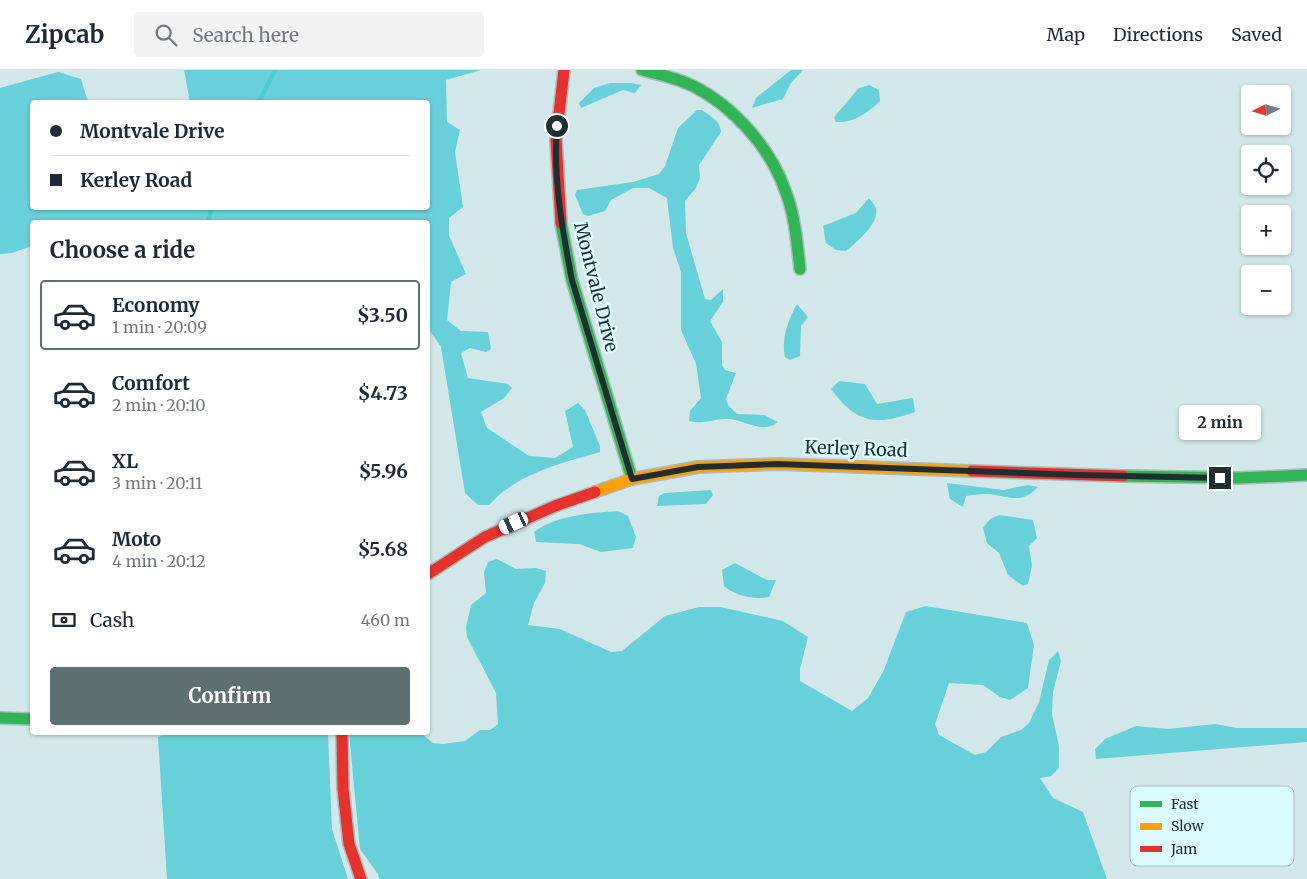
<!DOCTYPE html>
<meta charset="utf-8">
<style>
:root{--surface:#fff;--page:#f2f2f3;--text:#1f2937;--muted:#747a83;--line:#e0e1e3;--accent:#5e6f71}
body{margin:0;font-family:Merriweather,serif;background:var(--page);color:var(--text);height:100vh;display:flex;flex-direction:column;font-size:19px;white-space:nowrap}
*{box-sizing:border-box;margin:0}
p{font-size:16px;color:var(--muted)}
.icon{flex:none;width:28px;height:28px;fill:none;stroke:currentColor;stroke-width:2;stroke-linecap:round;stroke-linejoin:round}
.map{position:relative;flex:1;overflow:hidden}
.sheet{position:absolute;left:30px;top:150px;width:400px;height:515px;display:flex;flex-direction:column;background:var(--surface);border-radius:5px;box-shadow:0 1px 4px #0004}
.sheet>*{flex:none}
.top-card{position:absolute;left:30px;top:30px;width:400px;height:110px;border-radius:5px;box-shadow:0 1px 4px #0004;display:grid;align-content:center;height:110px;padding:0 20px;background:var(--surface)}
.needle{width:32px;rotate:265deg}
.buttons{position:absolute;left:1241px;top:15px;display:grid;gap:10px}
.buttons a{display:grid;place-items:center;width:50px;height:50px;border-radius:5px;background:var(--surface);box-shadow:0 1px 4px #0004;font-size:25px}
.end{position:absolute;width:22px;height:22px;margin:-11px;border:6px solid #1f2e30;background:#fff;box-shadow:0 0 0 2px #fff}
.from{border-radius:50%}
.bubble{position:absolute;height:35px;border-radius:5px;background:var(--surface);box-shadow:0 1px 4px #0004;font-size:16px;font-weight:700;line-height:35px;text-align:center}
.car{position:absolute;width:15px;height:30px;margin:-15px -8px;border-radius:6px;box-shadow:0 0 4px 1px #0007;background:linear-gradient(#fff 24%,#345 0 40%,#fff 0 76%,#345 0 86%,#fff 0)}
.top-card b{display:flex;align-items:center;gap:18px;height:48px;font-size:19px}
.top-card b+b{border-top:1px solid var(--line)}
.top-card i{width:12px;height:12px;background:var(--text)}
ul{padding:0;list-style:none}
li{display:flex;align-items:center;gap:15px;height:70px;margin:0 10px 8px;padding:0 10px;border:2px solid transparent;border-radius:5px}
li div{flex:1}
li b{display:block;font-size:19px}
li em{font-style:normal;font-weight:700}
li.on{border-color:var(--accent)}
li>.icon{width:45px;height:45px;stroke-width:1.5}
h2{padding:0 20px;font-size:22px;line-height:60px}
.pay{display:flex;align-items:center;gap:12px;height:55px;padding:0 20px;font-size:19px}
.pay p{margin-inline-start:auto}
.action{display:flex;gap:10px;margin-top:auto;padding:10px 20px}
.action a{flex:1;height:58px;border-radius:5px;background:var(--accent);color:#fff;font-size:20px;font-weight:700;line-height:58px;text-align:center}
header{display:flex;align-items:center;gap:30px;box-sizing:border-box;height:70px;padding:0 25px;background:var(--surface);border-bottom:1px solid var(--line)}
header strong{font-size:24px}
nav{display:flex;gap:28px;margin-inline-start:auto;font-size:18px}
.search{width:350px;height:45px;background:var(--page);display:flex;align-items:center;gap:12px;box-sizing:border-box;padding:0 18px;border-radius:5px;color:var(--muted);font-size:19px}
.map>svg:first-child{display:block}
.forest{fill:#68d0d8}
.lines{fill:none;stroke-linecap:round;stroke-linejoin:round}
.stream{stroke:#49cad3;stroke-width:4.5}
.fast-casing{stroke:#a9babb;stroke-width:14}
.slow-casing{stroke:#a9babb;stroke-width:14}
.jam-casing{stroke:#a9babb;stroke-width:14}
.fast{stroke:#30b455;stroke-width:11}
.slow{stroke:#ff9f0a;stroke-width:11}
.jam{stroke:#e5322d;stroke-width:11}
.route{stroke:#1f2e30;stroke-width:6}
.labels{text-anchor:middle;stroke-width:5;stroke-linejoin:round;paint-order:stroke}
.street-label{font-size:18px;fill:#1f2e30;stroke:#dbfbfe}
.key{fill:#dbfbfe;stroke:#a3bec0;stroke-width:1}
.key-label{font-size:14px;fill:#1f2e30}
</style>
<header>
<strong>Zipcab</strong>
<div class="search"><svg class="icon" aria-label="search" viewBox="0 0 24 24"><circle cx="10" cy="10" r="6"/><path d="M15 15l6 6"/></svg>Search here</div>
<nav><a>Map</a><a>Directions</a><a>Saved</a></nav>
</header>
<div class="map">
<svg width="1307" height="809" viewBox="0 0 1307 809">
<rect width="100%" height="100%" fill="#d2e7e9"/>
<g class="forest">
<path d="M184,0h297l-35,10 1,42 13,8 -5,22 8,55 -14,11v17l17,39 -15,8 -4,38 14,11 27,1 3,17 -5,3 -16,-4 -9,5 7,25 40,6 4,4 -8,10 -23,14 6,16 42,28 26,2 18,-11 -8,-36 13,-8 7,7 15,36v6c-38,11 -84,22 -111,53h-11l-13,-12 -24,-146 -13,-19v-106h-396v24l-20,7 -12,1v-166l58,-16 23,7 7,23h-56v106h396v-106h-238z"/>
<polygon points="791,0 803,0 791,13 783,29 752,38 756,28"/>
<polygon points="610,13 631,13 641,15 635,23 623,20 581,38 579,33 594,18"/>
<path d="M869,15l10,5 1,11c-12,12 -27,22 -44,21l-2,-5 25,-29z"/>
<path d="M697,40h5c8,6 19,11 19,22l-22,33 1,13 -4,10 -11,13 1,32 19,66 6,1 12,-11v13l-13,19 12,21v23l3,5 11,3 -10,26 2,6 9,9 27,1 14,7c-16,13 -32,-2 -49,-3 -15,-1 -25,6 -40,2l1,-10 11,-13 -5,-34 -15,-34v-58l-8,-24 -6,-50 -18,-10h-16l-22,12 -6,11 -17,5 -5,-2 -8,-19 2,-5 56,-8 26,-8 6,-8 13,-38z"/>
<path d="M869,128c2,3 6,7 7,10 4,15 -20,35 -30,43l-10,-1 -10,-7 -3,-17 33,-13z"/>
<path d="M797,234l11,13 -7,9 -1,30 -10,4 -5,-3c-4,-18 3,-37 12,-53z"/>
<path d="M839,311l26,3 12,20 36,-6 2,14c-40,14 -58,12 -84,-23z"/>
<path d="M947,413l57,7 24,-5 10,2c-18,19 -31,8 -52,7 -7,0 -14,1 -20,2l-3,11 -13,-8z"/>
<polygon points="711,420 713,425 706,434 657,436 659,426 664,423"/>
<path d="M618,441l10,5 8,21 -3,11 -32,4 -22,-8 -43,-2 -2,-10c23,-17 56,-19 84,-21z"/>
<polygon points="999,445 1033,450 1037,468 1029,476 1032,496 1028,514 1023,516 1008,505 999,483 987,473 983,458 990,449"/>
<polygon points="497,489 516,499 536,498 546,501 545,513 534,533 528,555 560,559 611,582 622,581 665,546 699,537 721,537 783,551 808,567 800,599 800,611 852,641 868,628 883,602 906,542 926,536 1027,553 1034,575 1028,618 1010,630 1000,627 983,615 949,613 935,654 939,665 975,685 986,682 1001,667 1021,660 1029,653 1039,632 1049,590 1058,581 1061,591 1053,622 1052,644 1059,676 1059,698 1051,706 1040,708 1053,728 1083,742 1107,809 379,809 378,804 360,779 349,663 421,663 433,673 443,674 465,671 480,660 490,660 498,654 496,623 467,567 466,557 471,535 486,523 484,502 488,492"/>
<path d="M735,493l32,17h9l-7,17c-15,3 -33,-1 -45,-11l-2,-16z"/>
<polygon points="1215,654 1237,658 1307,658 1307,672 1096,689 1095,679 1105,669 1136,656 1168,659"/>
<polygon points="171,662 328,663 332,759 348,809 167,809 158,667"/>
</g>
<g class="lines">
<g class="stream">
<polyline points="259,32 275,0"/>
<polyline points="208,152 212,138"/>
</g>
<defs>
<g id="fast">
<path d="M642,0c17,4 35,8 51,16 40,20 77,61 92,104 10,25 12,53 15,79"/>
<polyline points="561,153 572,210 632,409"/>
<polyline points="1123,406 1239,408 1307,405"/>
<polyline points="0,648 32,649"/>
</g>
<polyline id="slow" points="595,422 632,409 698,397 778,394 972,401"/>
<g id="jam">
<polyline points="561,153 556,70 564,0"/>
<polyline points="972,401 1123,406"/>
<polyline points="428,504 485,467 555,436 595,422"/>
<polyline points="342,662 343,719 349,774 361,809"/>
</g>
</defs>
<use href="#fast" class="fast-casing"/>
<use href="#slow" class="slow-casing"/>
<use href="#jam" class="jam-casing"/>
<use href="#fast" class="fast"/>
<use href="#slow" class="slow"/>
<use href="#jam" class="jam"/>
</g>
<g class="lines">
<path class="route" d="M557,56c-4,51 5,103 15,154l60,199 66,-12 80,-3 300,11 142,3"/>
</g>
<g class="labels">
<g class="street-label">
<text transform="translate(596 217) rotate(76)" y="6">Montvale Drive</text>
<text transform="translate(856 379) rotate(2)" y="6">Kerley Road</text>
</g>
</g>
<rect x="1130" y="716" width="164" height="80" rx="8" class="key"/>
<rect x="1140" y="731" width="22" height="6" fill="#30b455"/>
<rect x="1140" y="753" width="22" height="7" fill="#ff9f0a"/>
<rect x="1140" y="776" width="22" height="6" fill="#e5322d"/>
<g class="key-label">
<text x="1171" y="739">Fast</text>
<text x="1171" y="761">Slow</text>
<text x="1171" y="784">Jam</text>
</g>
</svg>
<div class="buttons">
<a><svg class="needle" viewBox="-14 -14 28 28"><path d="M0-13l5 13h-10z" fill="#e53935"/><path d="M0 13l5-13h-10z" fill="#747a83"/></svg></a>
<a><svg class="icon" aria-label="locate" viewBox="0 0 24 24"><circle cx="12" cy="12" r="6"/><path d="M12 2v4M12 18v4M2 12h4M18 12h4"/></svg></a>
<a>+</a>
<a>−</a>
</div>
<i class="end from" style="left:557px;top:56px"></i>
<i class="end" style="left:1220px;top:408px"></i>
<div class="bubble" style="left:1179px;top:335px;width:82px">2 min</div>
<i class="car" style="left:514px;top:453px;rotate:245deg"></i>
<div class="top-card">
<b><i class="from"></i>Montvale Drive</b>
<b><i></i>Kerley Road</b>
</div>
<section class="sheet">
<h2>Choose a ride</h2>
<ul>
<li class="on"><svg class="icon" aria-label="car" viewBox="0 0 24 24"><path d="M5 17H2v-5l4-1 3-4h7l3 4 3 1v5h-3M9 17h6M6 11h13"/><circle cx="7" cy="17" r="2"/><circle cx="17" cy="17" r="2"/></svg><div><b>Economy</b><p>1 min · 20:09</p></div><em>$3.50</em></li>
<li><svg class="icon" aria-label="car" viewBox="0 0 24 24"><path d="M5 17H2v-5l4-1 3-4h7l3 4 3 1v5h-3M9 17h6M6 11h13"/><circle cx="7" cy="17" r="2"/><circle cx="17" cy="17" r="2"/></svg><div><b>Comfort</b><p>2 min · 20:10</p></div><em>$4.73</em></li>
<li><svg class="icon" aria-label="car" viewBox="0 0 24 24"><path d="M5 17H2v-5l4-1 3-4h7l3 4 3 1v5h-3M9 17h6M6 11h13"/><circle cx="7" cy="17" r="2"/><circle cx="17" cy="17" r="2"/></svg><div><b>XL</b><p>3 min · 20:11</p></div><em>$5.96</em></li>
<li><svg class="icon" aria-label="car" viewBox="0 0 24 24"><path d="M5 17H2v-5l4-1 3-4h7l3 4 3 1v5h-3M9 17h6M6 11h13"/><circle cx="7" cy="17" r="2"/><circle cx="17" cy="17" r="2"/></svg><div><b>Moto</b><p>4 min · 20:12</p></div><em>$5.68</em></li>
</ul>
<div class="pay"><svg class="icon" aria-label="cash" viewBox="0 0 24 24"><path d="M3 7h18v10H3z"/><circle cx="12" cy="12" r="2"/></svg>Cash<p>460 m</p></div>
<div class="action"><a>Confirm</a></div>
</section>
</div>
